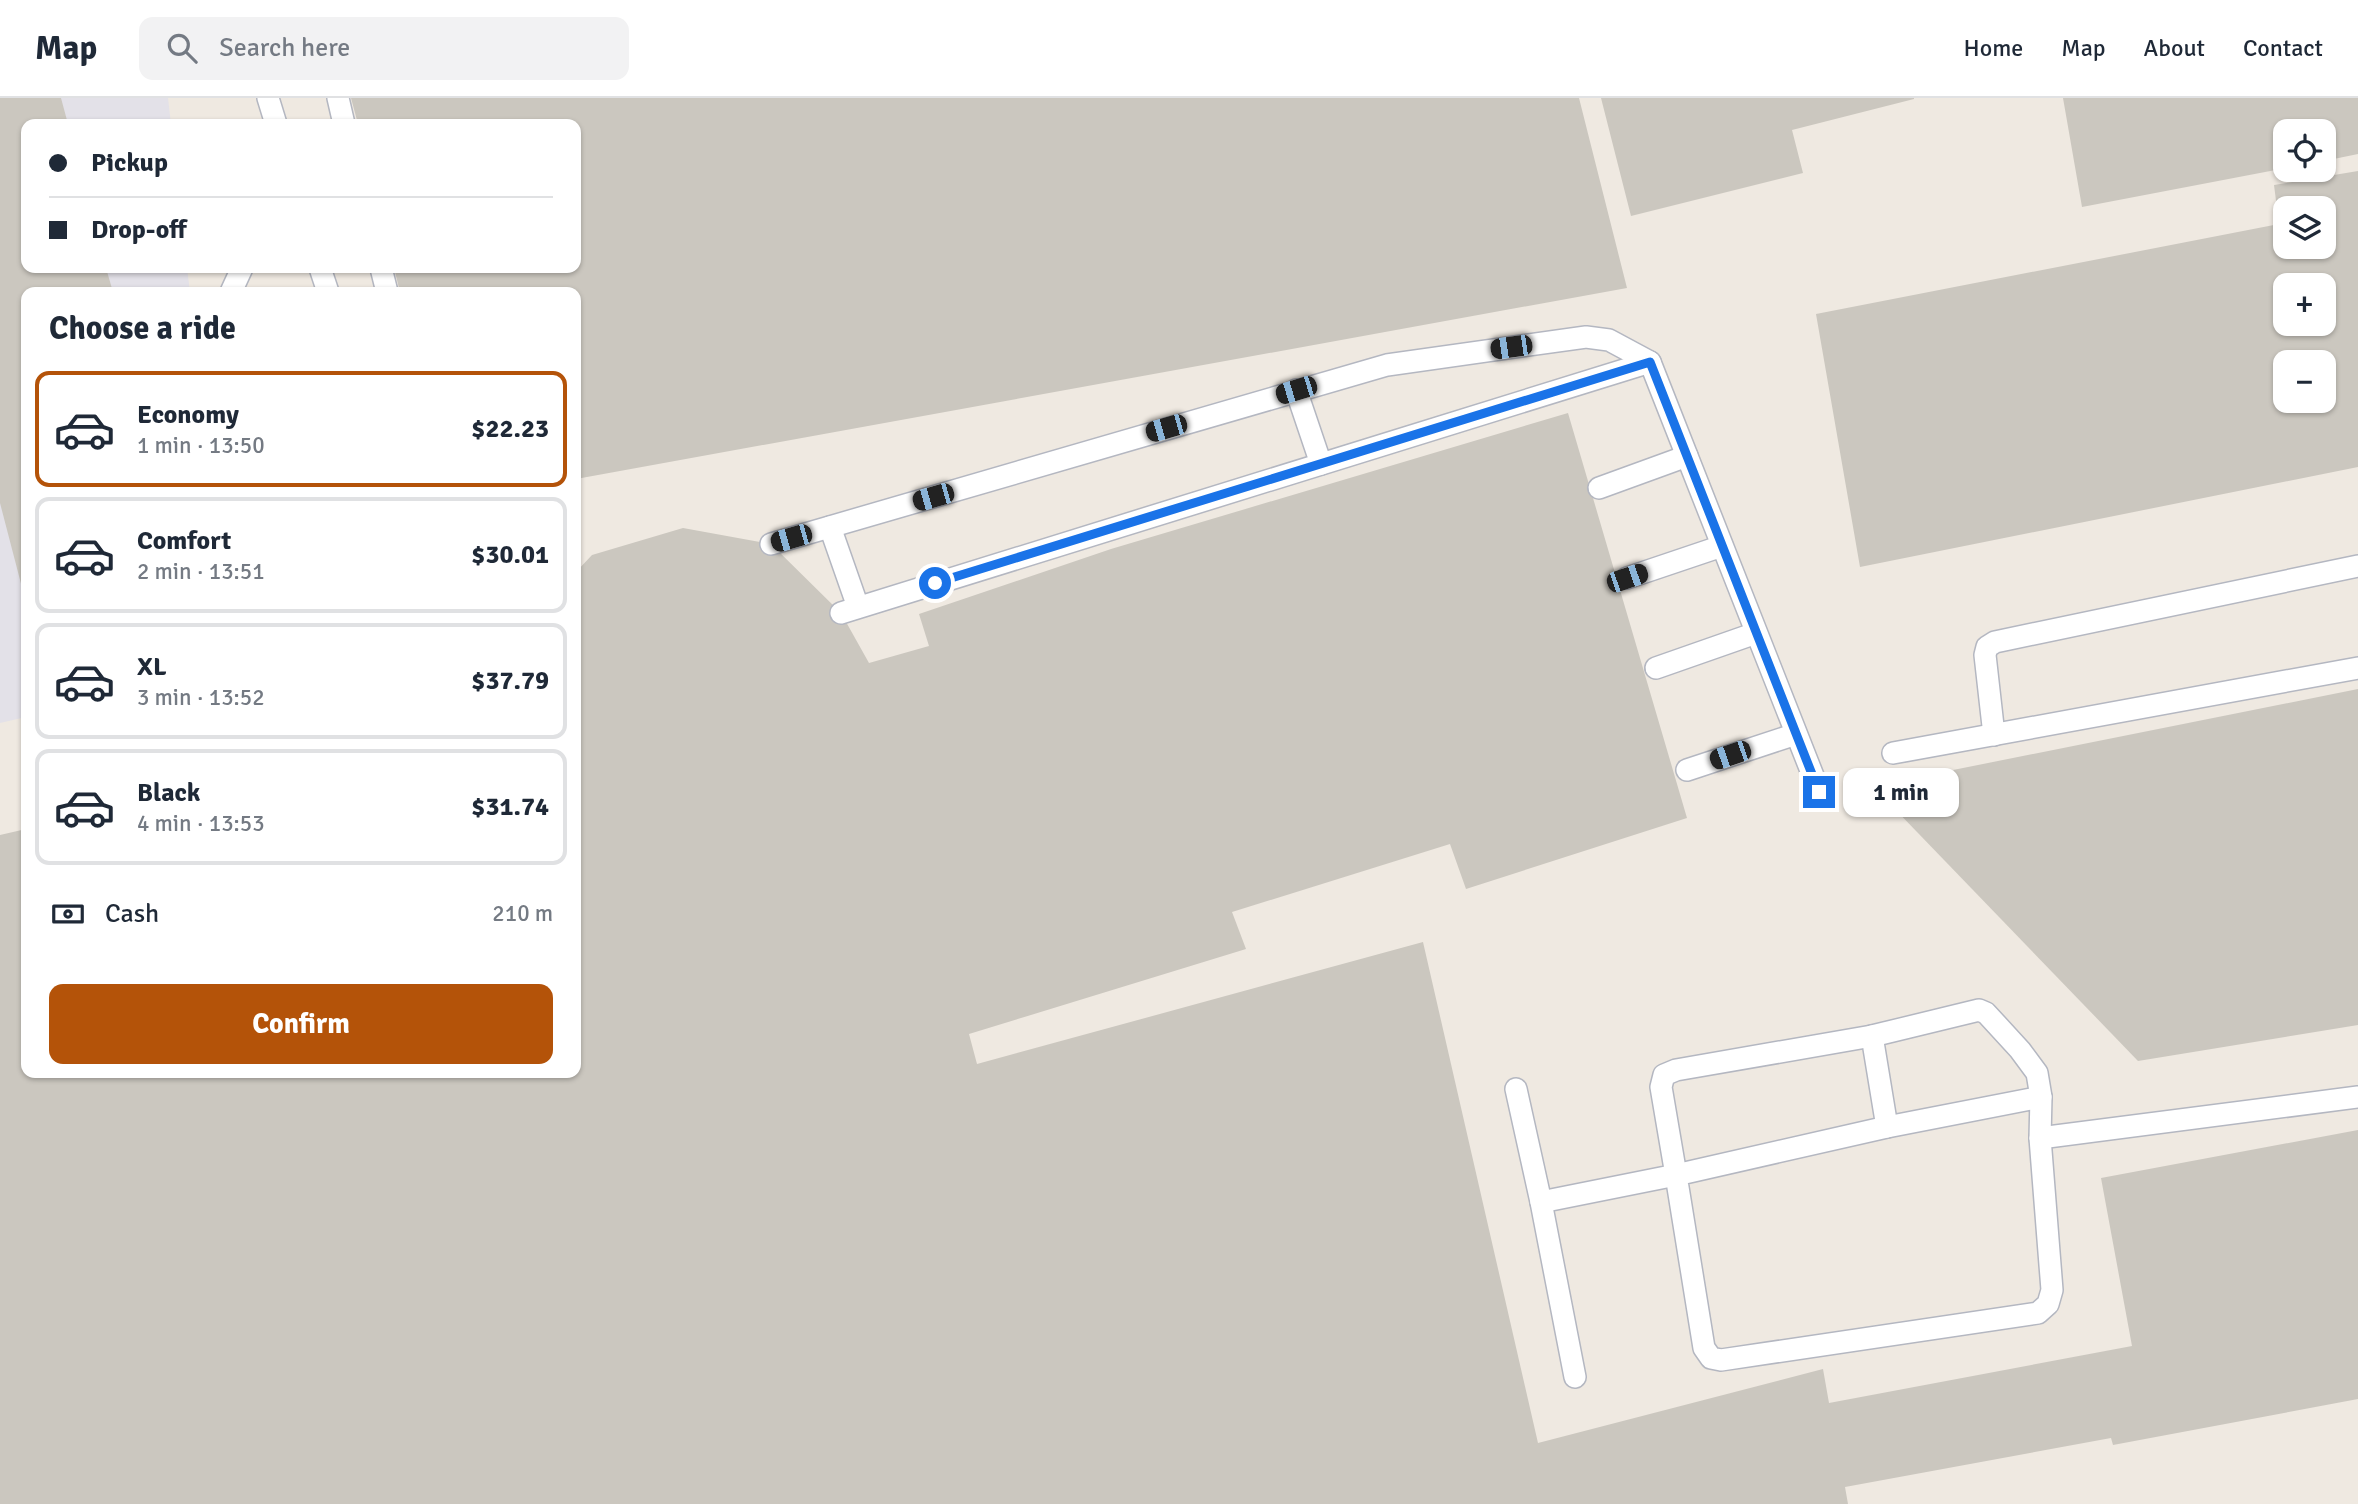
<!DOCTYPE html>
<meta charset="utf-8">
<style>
:root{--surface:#fff;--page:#f2f2f3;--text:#1f2937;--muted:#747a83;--line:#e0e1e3;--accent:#b45309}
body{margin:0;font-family:Signika,sans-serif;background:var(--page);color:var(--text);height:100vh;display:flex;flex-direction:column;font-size:26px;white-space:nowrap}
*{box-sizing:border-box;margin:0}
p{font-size:23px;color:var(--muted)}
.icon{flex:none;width:38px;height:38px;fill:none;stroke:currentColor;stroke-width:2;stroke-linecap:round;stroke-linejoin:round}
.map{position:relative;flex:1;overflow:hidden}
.details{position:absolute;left:21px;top:189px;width:560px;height:791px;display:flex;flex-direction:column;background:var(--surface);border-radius:14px;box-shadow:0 2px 5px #0004}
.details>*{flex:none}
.top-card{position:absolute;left:21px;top:21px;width:560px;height:154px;border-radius:14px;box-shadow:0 2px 5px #0004;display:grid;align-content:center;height:154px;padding:0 28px;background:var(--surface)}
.tools{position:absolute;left:2273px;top:21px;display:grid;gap:14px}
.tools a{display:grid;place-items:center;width:63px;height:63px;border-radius:14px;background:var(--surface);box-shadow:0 2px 5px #0004;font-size:35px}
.end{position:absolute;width:32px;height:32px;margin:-16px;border:9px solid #1a73e8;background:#fff;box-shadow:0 0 0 4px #fff}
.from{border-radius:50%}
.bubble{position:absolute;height:49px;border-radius:14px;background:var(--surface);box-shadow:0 2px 5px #0004;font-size:23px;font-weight:700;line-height:49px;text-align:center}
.car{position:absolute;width:21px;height:42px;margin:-21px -10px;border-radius:9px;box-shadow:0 0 5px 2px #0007;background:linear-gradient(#222 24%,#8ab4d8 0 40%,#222 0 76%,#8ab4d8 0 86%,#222 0)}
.top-card b{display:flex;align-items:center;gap:24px;height:66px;font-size:26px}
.top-card b+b{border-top:2px solid var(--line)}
.top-card i{width:18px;height:18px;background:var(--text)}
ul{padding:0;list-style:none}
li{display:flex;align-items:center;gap:21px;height:116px;margin:0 14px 10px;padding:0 14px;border:4px solid var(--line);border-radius:14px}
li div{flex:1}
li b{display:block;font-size:26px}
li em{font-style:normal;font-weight:700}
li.selected{border-color:var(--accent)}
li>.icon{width:63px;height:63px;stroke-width:1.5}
h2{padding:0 28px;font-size:32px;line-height:84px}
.pay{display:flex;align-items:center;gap:18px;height:77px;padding:0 28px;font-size:26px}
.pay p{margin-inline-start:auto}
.button{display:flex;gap:14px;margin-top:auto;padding:14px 28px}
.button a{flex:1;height:80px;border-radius:14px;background:var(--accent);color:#fff;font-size:28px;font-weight:700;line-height:80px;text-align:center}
header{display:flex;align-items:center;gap:42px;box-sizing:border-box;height:98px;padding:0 35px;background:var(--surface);border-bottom:2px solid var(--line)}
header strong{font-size:33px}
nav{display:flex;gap:38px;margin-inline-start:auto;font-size:24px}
.search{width:490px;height:63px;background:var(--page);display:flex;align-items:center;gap:18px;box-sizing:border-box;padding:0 24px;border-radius:14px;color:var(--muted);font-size:26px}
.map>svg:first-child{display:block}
.industrial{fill:#e3e1e8}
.building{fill:#cbc7bf;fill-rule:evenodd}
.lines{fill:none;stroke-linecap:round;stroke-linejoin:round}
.lane-casing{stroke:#b4b7c1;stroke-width:24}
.lane{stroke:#fff;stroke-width:21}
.route{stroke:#1a73e8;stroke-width:9}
</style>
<header>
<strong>Map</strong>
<div class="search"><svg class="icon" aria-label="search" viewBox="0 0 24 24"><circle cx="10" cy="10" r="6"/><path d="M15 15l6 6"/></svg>Search here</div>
<nav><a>Home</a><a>Map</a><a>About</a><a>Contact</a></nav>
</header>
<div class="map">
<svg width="2358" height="1406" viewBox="0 0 2358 1406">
<rect width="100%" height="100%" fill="#efe9e1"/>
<polygon class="industrial" points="0,0 168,0 171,26 26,26 26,170 187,170 190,194 26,194 26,619 0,625"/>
<g class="building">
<polygon points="0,0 61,0 68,26 26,26 26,170 106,170 113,194 26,194 25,501 0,405"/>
<polygon points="351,0 1579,0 1627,190 576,381 576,194 400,194 394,170 576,170 576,26 358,26"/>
<polygon points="1601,0 1914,0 1914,1 1792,32 1803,75 1631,118"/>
<polygon points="2063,0 2358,0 2358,56 2324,63 2324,33 2286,33 2286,70 2082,109"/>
<path d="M2358,73v296l-498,100 -44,-253 463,-90 -5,-39zM2286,110h38v39h-38zM2286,187h38v39h-38zM2286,264h38v39h-38z"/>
<polygon points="1568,315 1687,720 1466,791 1450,746 1232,814 1246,851 969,936 977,966 1423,844 1538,1345 1823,1271 1829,1305 2132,1248 2101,1080 2358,1032 2358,1301 2113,1347 2111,1340 1845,1389 1848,1406 0,1406 0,737 26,731 26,975 576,975 576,474 592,457 683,430 771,446 841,515 869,565 929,548 919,516 1111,451"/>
<polygon points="2358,591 2358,927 2138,963 1890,706 1923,678"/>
</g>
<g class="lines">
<defs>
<g id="lane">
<polyline points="268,0 276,26"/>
<polyline points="338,0 344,26"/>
<polyline points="320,170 328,194"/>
<polyline points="381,170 387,194"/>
<polyline points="231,194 242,170"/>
<polyline points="1296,292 1321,366"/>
<polyline points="1599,390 1687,358"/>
<polyline points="830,429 858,509"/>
<polyline points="771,446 1387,267 1586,239 1609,242 1650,264 1819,693"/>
<polyline points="1627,480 1722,448"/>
<polyline points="841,515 1650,264"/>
<polyline points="1656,570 1756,535"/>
<polyline points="1994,637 1985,557 1987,549 1995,544 2358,468"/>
<polyline points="1893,655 2358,570"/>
<polyline points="1687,672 1796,636"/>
<polyline points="1516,991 1541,1104 1575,1279"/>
<polygon points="2041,999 2040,1040 2052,1192 2048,1206 2038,1215 1721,1262 1711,1260 1704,1250 1676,1077 1887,1029"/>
<polyline points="1887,1029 1872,938 1979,912 1986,915 2020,952 2037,975 2041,999"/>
<polyline points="2040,1040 2358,999"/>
<polyline points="1541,1104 1676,1077 1661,989 1664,977 1676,972 1872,938"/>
</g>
</defs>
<use href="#lane" class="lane-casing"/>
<use href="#lane" class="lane"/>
</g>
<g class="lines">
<polyline class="route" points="935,485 1650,264 1819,694"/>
</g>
</svg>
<div class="tools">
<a><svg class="icon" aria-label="locate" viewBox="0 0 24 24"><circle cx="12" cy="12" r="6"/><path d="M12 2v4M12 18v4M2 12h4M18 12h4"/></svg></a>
<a><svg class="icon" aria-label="layers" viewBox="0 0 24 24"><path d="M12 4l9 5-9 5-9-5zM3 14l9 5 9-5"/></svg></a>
<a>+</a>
<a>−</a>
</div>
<i class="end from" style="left:935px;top:485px"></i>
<i class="end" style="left:1819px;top:694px"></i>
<div class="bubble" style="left:1843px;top:670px;width:116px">1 min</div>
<i class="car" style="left:1511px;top:249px;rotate:262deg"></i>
<i class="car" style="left:1296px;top:292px;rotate:253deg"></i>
<i class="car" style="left:1166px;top:330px;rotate:254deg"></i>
<i class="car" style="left:933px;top:399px;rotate:254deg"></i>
<i class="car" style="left:791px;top:440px;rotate:254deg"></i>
<i class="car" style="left:1627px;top:480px;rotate:71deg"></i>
<i class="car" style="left:1730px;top:657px;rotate:251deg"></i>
<div class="top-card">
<b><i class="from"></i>Pickup</b>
<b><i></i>Drop-off</b>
</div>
<section class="details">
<h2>Choose a ride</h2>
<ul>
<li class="selected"><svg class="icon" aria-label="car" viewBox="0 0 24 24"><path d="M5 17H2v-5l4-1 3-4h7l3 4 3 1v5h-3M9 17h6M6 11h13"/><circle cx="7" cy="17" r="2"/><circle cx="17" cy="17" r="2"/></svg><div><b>Economy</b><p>1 min · 13:50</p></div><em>$22.23</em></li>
<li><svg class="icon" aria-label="car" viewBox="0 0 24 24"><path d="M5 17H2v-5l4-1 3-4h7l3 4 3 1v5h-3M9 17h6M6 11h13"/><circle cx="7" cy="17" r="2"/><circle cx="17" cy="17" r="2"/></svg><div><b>Comfort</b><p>2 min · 13:51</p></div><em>$30.01</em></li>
<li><svg class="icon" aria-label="car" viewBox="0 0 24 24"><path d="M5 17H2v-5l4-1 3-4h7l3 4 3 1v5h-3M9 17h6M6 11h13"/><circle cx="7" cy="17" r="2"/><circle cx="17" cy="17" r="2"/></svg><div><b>XL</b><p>3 min · 13:52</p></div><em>$37.79</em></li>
<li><svg class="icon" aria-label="car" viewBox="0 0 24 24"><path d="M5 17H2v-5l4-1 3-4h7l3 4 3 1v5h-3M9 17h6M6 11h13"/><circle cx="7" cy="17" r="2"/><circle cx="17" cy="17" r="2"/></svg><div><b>Black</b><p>4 min · 13:53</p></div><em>$31.74</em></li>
</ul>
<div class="pay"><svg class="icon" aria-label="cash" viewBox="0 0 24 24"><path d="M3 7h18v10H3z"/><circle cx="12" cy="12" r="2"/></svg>Cash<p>210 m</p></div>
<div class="button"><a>Confirm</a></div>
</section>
</div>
